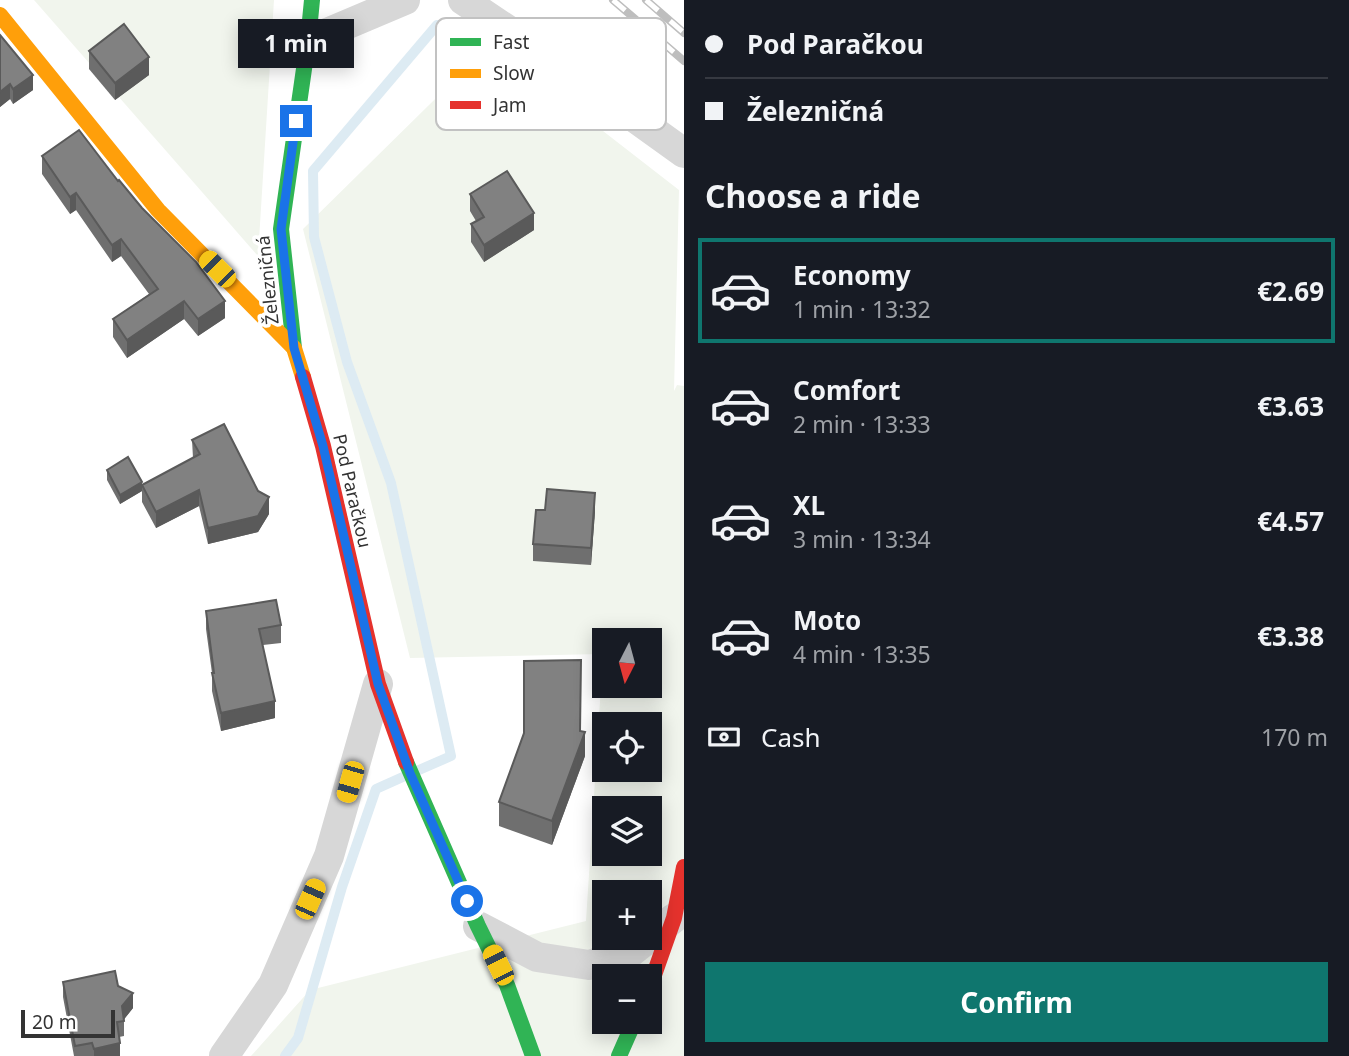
<!DOCTYPE html>
<meta charset="utf-8">
<style>
:root{--surface:#171b24;--page:#242831;--text:#f1f3f6;--muted:#9ea1a6;--line:#363941;--accent:#0f766e}
body{margin:0;font-family:"Noto Sans",sans-serif;background:var(--page);color:var(--text);height:100vh;display:flex;flex-direction:column;font-size:26px;white-space:nowrap}
*{box-sizing:border-box;margin:0}
p{font-size:23px;color:var(--muted)}
.icon{flex:none;width:38px;height:38px;fill:none;stroke:currentColor;stroke-width:2;stroke-linecap:round;stroke-linejoin:round}
.map{position:relative;flex:1;overflow:hidden}
.drawer{display:flex;flex-direction:column;background:var(--surface);width:665px}
.drawer>*{flex:none}
.top-card{display:grid;align-content:center;height:154px;padding:0 21px;background:var(--surface)}
.needle{width:46px;rotate:186deg}
.controls{position:absolute;left:592px;top:628px;display:grid;gap:14px}
.controls a{display:grid;place-items:center;width:70px;height:70px;border-radius:0px;background:var(--surface);box-shadow:0 4px 18px #0003;font-size:35px}
.scale{position:absolute;left:21px;bottom:18px;width:94px;box-sizing:border-box;padding-left:7px;border:4px solid #333;border-top:0;font-size:19px;line-height:24px;white-space:nowrap;color:#333;-webkit-text-stroke:5px #fff;paint-order:stroke}
.end{position:absolute;width:32px;height:32px;margin:-16px;border:9px solid #1a73e8;background:#fff;box-shadow:0 0 0 4px #fff}
.from{border-radius:50%}
.bubble{position:absolute;height:49px;border-radius:0px;background:var(--surface);box-shadow:0 4px 18px #0003;font-size:23px;font-weight:700;line-height:49px;text-align:center}
.car{position:absolute;width:21px;height:42px;margin:-21px -10px;border-radius:9px;box-shadow:0 0 5px 2px #0007;background:linear-gradient(#f5c518 24%,#345 0 40%,#f5c518 0 76%,#345 0 86%,#f5c518 0)}
.top-card b{display:flex;align-items:center;gap:24px;height:66px;font-size:26px}
.top-card b+b{border-top:2px solid var(--line)}
.top-card i{width:18px;height:18px;background:var(--text)}
ul{padding:0;list-style:none}
li{display:flex;align-items:center;gap:21px;height:105px;margin:0 14px 10px;padding:0 7px;border:4px solid transparent;border-radius:0px}
li div{flex:1}
li b{display:block;font-size:26px}
li em{font-style:normal;font-weight:700}
li.selected{border-color:var(--accent)}
li>.icon{width:63px;height:63px;stroke-width:1.5}
h2{padding:0 21px;font-size:32px;line-height:84px}
.pay{display:flex;align-items:center;gap:18px;height:77px;padding:0 21px;font-size:26px}
.pay p{margin-inline-start:auto}
.button{display:flex;gap:14px;margin-top:auto;padding:14px 21px}
.button a{flex:1;height:80px;border-radius:0px;background:var(--accent);color:#fff;font-size:28px;font-weight:700;line-height:80px;text-align:center}
main{display:flex;flex:1;min-height:0}
.map>svg:first-child{display:block}
.green{fill:#f1f5ed;fill-rule:evenodd}
.lines{fill:none;stroke-linecap:round;stroke-linejoin:round}
.stream{stroke:#ddebf3;stroke-width:10}
.street{stroke:#d7d7d7;stroke-width:30}
.fast{stroke:#30b455;stroke-width:16}
.slow{stroke:#ff9f0a;stroke-width:16}
.jam{stroke:#e5322d;stroke-width:16}
.rail-casing{stroke:#bebebe;stroke-width:8}
.rail{stroke:#fff;stroke-width:5;stroke-dasharray:16;stroke-linecap:butt}
.wall{fill:#6f6f6f}
.shaded-wall{fill:#5a5a5a}
.building{fill:#818181;stroke:#5a5a5a;stroke-width:2}
.route{stroke:#1a73e8;stroke-width:9}
.labels{text-anchor:middle;stroke-width:7;stroke-linejoin:round;paint-order:stroke}
.street-label{font-size:18px;fill:#333;stroke:#fff}
.key{fill:#fff;stroke:#c2c2c2;stroke-width:2}
.key-label{font-size:19px;fill:#333}
</style>
<main>
<div class="map">
<svg width="684" height="1056" viewBox="0 0 684 1056">
<rect width="100%" height="100%" fill="#fff"/>
<g class="green">
<polygon points="34,0 274,0 258,256"/>
<path d="M491,44l188,146 -5,201 3,-6 7,1v670h-433l59,-66 276,-69 17,-267 -193,4 -107,-429zM604,640h45v46h-45zM604,724h45v46h-45zM604,808h45v46h-45zM604,892h45v46h-45zM604,976h45v46h-45z"/>
</g>
<g class="lines">
<g class="stream">
<polyline points="419,770 451,756 391,483 347,362 314,237 313,171 437,25"/>
<polyline points="285,1056 298,1038 342,887 376,789 405,776"/>
</g>
<g class="street">
<polyline points="463,0 581,79 684,153"/>
<polyline points="308,41 405,0"/>
<polyline points="478,926 537,957 589,965 631,952 674,918"/>
<polyline points="224,1056 273,985 329,856 378,684"/>
</g>
<g class="fast">
<polyline points="294,348 281,229 308,41 312,0"/>
<polyline points="406,762 478,926 507,985 533,1056"/>
<polyline points="619,1056 634,1022"/>
</g>
<polyline class="slow" points="0,15 158,210 294,348 303,377"/>
<g class="jam">
<polyline points="303,377 323,446 378,684 406,762"/>
<polyline points="649,989 674,918 684,867"/>
</g>
<defs>
<g id="rail">
<polyline points="613,0 684,61"/>
<polyline points="646,0 684,33"/>
</g>
</defs>
<use href="#rail" class="rail-casing"/>
<use href="#rail" class="rail"/>
</g>
<g class="wall">
<polygon points="0,35 33,90 13,104 10,99 0,107"/>
<polygon points="89,51 149,75 115,100 89,69"/>
<polygon points="42,156 118,181 225,318 198,336 184,319 127,358 113,337 113,319 149,294 121,256 112,262 76,210 70,214 42,174"/>
<polygon points="470,194 534,230 484,262 471,242 471,224 476,221 470,211"/>
<polygon points="192,440 269,514 258,532 208,544 199,506 156,528 142,502 142,491 120,504 107,480 107,470 142,485 193,458"/>
<polygon points="545,510 595,511 591,565 533,561 533,544"/>
<polygon points="206,611 281,625 281,643 263,645 275,718 221,731 212,691 212,673 206,629"/>
<polygon points="580,731 585,756 552,845 499,826 499,802"/>
<polygon points="63,982 118,986 133,1008 124,1019 124,1036 119,1037 120,1056 74,1056 63,997"/>
</g>
<g class="shaded-wall">
<polygon points="149,57 149,75 115,100 115,83"/>
<polygon points="33,75 33,90 13,104 13,89"/>
<polygon points="10,84 10,99 0,107 0,92"/>
<polygon points="76,193 76,210 70,214 70,197"/>
<polygon points="534,213 534,230 484,262 484,245"/>
<polygon points="121,239 121,256 112,262 112,245"/>
<polygon points="184,301 184,319 127,358 127,340"/>
<polygon points="225,301 225,318 198,336 198,319"/>
<polygon points="142,482 142,491 120,504 120,495"/>
<polygon points="199,490 199,506 156,528 156,512"/>
<polygon points="595,493 595,511 591,565 591,548"/>
<polygon points="269,497 269,514 258,532 208,544 208,528"/>
<polygon points="275,701 275,718 221,731 221,713"/>
<polygon points="585,732 585,756 552,845 552,821"/>
<polygon points="133,993 133,1008 122,1022 122,1006"/>
<polygon points="120,1043 120,1056 94,1056 94,1049"/>
</g>
<g class="building">
<polygon points="124,24 149,57 115,83 89,51"/>
<polygon points="0,35 33,75 13,89 10,84 0,92"/>
<polygon points="79,130 118,181 119,180 142,208 196,262 225,301 198,319 184,301 127,340 113,319 158,289 121,239 112,245 76,193 70,197 42,156"/>
<polygon points="507,171 534,213 484,245 471,224 484,217 470,194"/>
<polygon points="224,424 258,491 269,497 258,516 208,528 199,490 156,512 142,485 200,454 192,440"/>
<polygon points="128,457 142,482 120,495 107,470"/>
<polygon points="547,489 595,493 591,548 533,544 536,510 545,510"/>
<polygon points="276,600 281,625 259,629 275,701 221,713 212,673 214,673 206,611"/>
<polygon points="581,660 580,731 585,732 552,821 499,802 524,733 524,661"/>
<polygon points="115,971 118,986 133,993 122,1006 124,1021 117,1022 120,1043 94,1049 92,1043 75,1046 63,982"/>
</g>
<g class="lines">
<polyline class="route" points="296,121 281,229 294,348 323,446 378,684 410,773 467,901"/>
</g>
<g class="labels">
<g class="street-label">
<text transform="translate(268 280) rotate(-96)" y="6">Železničná</text>
<text transform="translate(352 491) rotate(77)" y="6">Pod Paračkou</text>
</g>
</g>
<rect x="436" y="18" width="230" height="112" rx="10" class="key"/>
<rect x="450" y="38" width="31" height="8" fill="#30b455"/>
<rect x="450" y="69" width="31" height="9" fill="#ff9f0a"/>
<rect x="450" y="101" width="31" height="8" fill="#e5322d"/>
<g class="key-label">
<text x="493" y="49">Fast</text>
<text x="493" y="80">Slow</text>
<text x="493" y="112">Jam</text>
</g>
</svg>
<div class="controls">
<a><svg class="needle" viewBox="-14 -14 28 28"><path d="M0-13l5 13h-10z" fill="#e53935"/><path d="M0 13l5-13h-10z" fill="#9ea1a6"/></svg></a>
<a><svg class="icon" aria-label="locate" viewBox="0 0 24 24"><circle cx="12" cy="12" r="6"/><path d="M12 2v4M12 18v4M2 12h4M18 12h4"/></svg></a>
<a><svg class="icon" aria-label="layers" viewBox="0 0 24 24"><path d="M12 4l9 5-9 5-9-5zM3 14l9 5 9-5"/></svg></a>
<a>+</a>
<a>−</a>
</div>
<div class="scale">20 m</div>
<i class="end from" style="left:467px;top:901px"></i>
<i class="end" style="left:296px;top:121px"></i>
<div class="bubble" style="left:238px;top:19px;width:116px">1 min</div>
<i class="car" style="left:217px;top:269px;rotate:315deg"></i>
<i class="car" style="left:350px;top:782px;rotate:196deg"></i>
<i class="car" style="left:310px;top:899px;rotate:24deg"></i>
<i class="car" style="left:498px;top:965px;rotate:334deg"></i>
</div>
<section class="drawer">
<div class="top-card">
<b><i class="from"></i>Pod Paračkou</b>
<b><i></i>Železničná</b>
</div>
<h2>Choose a ride</h2>
<ul>
<li class="selected"><svg class="icon" aria-label="car" viewBox="0 0 24 24"><path d="M5 17H2v-5l4-1 3-4h7l3 4 3 1v5h-3M9 17h6M6 11h13"/><circle cx="7" cy="17" r="2"/><circle cx="17" cy="17" r="2"/></svg><div><b>Economy</b><p>1 min · 13:32</p></div><em>€2.69</em></li>
<li><svg class="icon" aria-label="car" viewBox="0 0 24 24"><path d="M5 17H2v-5l4-1 3-4h7l3 4 3 1v5h-3M9 17h6M6 11h13"/><circle cx="7" cy="17" r="2"/><circle cx="17" cy="17" r="2"/></svg><div><b>Comfort</b><p>2 min · 13:33</p></div><em>€3.63</em></li>
<li><svg class="icon" aria-label="car" viewBox="0 0 24 24"><path d="M5 17H2v-5l4-1 3-4h7l3 4 3 1v5h-3M9 17h6M6 11h13"/><circle cx="7" cy="17" r="2"/><circle cx="17" cy="17" r="2"/></svg><div><b>XL</b><p>3 min · 13:34</p></div><em>€4.57</em></li>
<li><svg class="icon" aria-label="car" viewBox="0 0 24 24"><path d="M5 17H2v-5l4-1 3-4h7l3 4 3 1v5h-3M9 17h6M6 11h13"/><circle cx="7" cy="17" r="2"/><circle cx="17" cy="17" r="2"/></svg><div><b>Moto</b><p>4 min · 13:35</p></div><em>€3.38</em></li>
</ul>
<div class="pay"><svg class="icon" aria-label="cash" viewBox="0 0 24 24"><path d="M3 7h18v10H3z"/><circle cx="12" cy="12" r="2"/></svg>Cash<p>170 m</p></div>
<div class="button"><a>Confirm</a></div>
</section>
</main>
